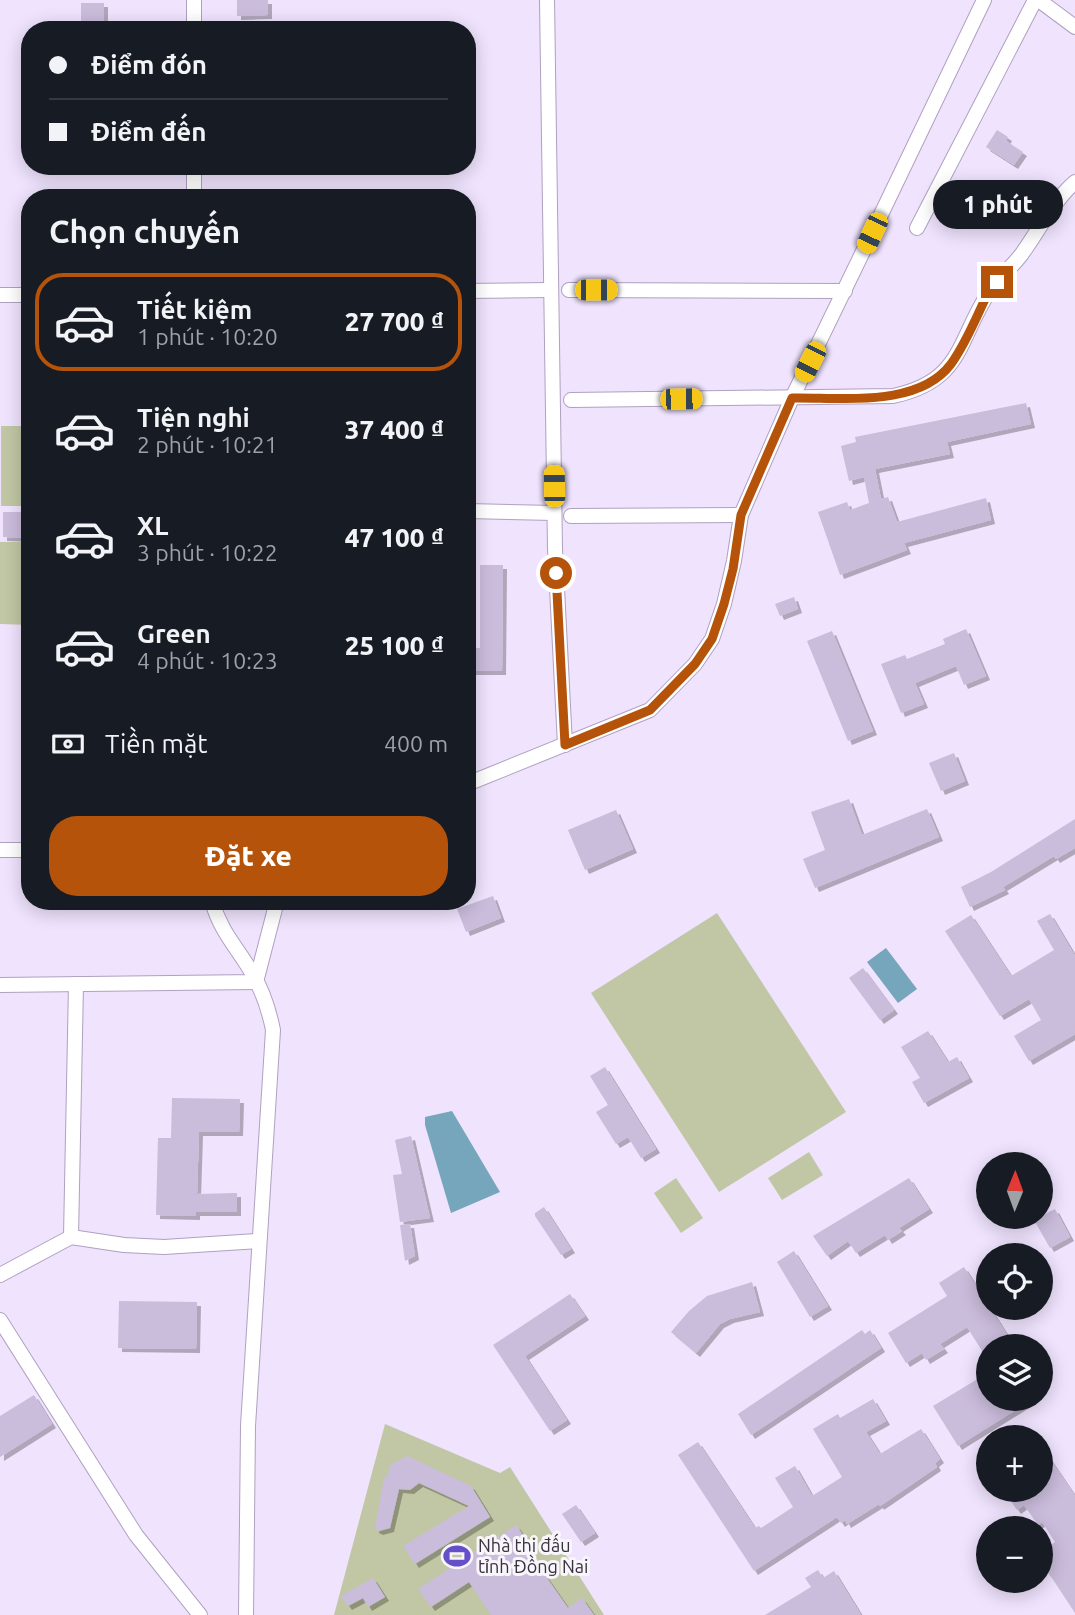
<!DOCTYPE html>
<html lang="vi">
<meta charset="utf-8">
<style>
:root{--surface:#171b24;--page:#242831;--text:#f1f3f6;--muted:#9ea1a6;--line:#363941;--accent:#b45309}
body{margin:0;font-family:Ubuntu,sans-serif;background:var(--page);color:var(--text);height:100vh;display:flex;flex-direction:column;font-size:26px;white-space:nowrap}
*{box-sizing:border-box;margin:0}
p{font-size:23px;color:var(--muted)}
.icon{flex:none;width:38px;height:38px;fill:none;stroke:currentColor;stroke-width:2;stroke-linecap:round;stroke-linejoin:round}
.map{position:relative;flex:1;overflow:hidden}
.side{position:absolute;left:21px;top:189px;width:455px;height:721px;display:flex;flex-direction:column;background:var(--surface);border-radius:28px;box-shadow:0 4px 18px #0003}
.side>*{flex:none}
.guide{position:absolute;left:21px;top:21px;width:455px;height:154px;border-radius:28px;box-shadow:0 4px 18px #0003;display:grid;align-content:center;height:154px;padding:0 28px;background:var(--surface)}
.needle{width:46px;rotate:1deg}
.tools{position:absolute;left:976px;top:1152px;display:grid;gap:14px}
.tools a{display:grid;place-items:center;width:77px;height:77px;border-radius:50%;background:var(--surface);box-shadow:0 4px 18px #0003;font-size:35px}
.end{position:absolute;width:32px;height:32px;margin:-16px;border:9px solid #b45309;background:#fff;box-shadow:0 0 0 4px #fff}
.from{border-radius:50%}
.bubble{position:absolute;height:49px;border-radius:24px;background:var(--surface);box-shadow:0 4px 18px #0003;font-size:23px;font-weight:800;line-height:49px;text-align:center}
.car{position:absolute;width:21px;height:42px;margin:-21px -10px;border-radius:9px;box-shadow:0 0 5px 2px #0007;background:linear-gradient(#f5c518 24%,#345 0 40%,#f5c518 0 76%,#345 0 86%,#f5c518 0)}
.guide b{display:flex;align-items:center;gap:24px;height:66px;font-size:26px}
.guide b+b{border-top:2px solid var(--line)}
.guide i{width:18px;height:18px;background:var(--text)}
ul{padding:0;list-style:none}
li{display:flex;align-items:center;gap:21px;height:98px;margin:0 14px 10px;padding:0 14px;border:4px solid transparent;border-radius:28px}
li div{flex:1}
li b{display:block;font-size:26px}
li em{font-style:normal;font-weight:800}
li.active{border-color:var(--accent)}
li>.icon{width:63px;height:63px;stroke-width:1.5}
h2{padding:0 28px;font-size:32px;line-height:84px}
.pay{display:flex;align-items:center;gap:18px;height:77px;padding:0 28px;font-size:26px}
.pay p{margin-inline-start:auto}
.button{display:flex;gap:14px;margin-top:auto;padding:14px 28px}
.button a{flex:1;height:80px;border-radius:28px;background:var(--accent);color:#fff;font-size:28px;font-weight:800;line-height:80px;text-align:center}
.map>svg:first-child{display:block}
.green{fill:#c1c7a5}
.water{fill:#75a6bb}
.building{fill:#cabcdb;filter:url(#shadow)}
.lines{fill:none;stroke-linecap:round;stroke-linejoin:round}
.street-casing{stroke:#afa1c0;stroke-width:16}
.street{stroke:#fff;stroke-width:14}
.route{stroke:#b45309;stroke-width:9}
.labels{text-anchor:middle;stroke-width:6;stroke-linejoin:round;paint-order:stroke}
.poi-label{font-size:18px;fill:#37323e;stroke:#f8f5fb;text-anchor:start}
</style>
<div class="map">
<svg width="1075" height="1615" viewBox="0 0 1075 1615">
<defs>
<filter id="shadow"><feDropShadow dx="4" dy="4" stdDeviation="0" flood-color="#0004"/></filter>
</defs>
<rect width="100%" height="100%" fill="#efe3fd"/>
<g class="green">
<rect x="1" y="426" width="29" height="80"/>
<polygon points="0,542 30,542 30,625 0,624"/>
<polygon points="717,913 846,1112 719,1192 591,993"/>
<polygon points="809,1152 823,1175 782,1200 768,1178"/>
<polygon points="676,1178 703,1218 681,1233 654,1193"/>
<polygon points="385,1424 500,1473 510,1467 604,1615 334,1615"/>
</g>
<g class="water">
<polygon points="886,948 917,989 898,1003 867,962"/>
<polygon points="452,1111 500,1192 451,1213 425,1125 425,1117"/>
</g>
<g class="building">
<polygon points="237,0 268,0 268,15 237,16"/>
<rect x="81" y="3" width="23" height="27"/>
<polygon points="997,130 1008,137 1006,141 1023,152 1014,165 986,147"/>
<polygon points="1026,403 1031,424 947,442 950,454 875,469 881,499 888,497 897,522 986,498 991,520 904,543 907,550 840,575 818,512 847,502 850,510 869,503 864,477 849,481 841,446 856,442 855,437"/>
<polygon points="3,512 30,512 30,538 3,537"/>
<polygon points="480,565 503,565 502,671 467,671 467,648 480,648"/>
<polygon points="794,597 798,609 780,616 775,604"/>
<polygon points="966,629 986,676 964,685 956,666 915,683 924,704 901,713 881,664 905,655 907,659 945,644 943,639"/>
<polygon points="832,631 873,731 848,741 807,641"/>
<polygon points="954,753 965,781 941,791 929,763"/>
<polygon points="849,799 862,835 927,809 939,837 815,888 803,859 825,850 811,812"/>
<polygon points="616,810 633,849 585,870 568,830"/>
<polygon points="1075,819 1075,848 1056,859 1054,856 1003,887 1005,890 970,907 961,887 991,872"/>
<polygon points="493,896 501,918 466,932 457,909"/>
<polygon points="1050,914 1075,956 1075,1034 1029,1061 1014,1036 1041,1020 1029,999 1000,1016 945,931 971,915 1011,976 1054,950 1037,921"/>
<polygon points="863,968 894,1010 880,1020 849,978"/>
<polygon points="928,1031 948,1062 957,1057 969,1078 924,1103 912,1082 920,1078 901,1047"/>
<polygon points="605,1067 656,1149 641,1158 628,1137 616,1144 596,1112 608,1105 590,1076"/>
<polygon points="172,1098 240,1099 239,1132 199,1132 197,1194 237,1193 237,1212 196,1212 196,1216 156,1215 158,1138 171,1138"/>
<polygon points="411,1136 430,1218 400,1222 393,1175 402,1174 395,1140"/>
<polygon points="909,1178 929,1209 899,1228 902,1231 888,1240 885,1235 856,1253 848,1241 827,1256 813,1236"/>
<polygon points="544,1207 571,1249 561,1255 535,1216 535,1213"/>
<polygon points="1055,1209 1070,1237 1050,1248 1034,1220"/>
<polygon points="410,1224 415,1256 405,1261 400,1225"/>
<polygon points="794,1251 828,1306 810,1317 777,1262"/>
<polygon points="964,1267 1014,1346 989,1346 989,1362 967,1327 940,1344 944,1349 926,1360 922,1353 906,1363 888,1333 947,1296 939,1283"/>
<polygon points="752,1282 760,1312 730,1319 720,1324 696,1353 671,1332 689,1311 707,1296"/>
<polygon points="570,1294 585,1316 525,1356 567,1420 550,1431 493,1345"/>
<polygon points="119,1301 197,1302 196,1349 118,1348"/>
<polygon points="862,1330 865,1334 870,1330 881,1348 751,1435 738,1414"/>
<polygon points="989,1372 989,1398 1035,1398 958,1446 933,1406"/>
<polygon points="34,1395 52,1424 0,1457 0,1416"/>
<polygon points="873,1399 886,1421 866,1432 880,1454 921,1429 940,1459 935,1463 937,1467 880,1506 879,1504 847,1524 845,1520 841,1523 837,1517 754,1571 678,1455 698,1442 755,1528 759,1526 761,1528 793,1507 775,1478 795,1466 812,1496 842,1477 813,1429 838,1414 840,1418"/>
<polygon points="1041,1446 1075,1496 1075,1613 1048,1572 1047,1573 1041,1565 1041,1551 1055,1542 1042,1522 1038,1525 1024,1505 1017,1510 1010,1500 1018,1494 1015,1489 1041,1489"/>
<polygon points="407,1456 471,1486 490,1517 415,1564 403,1546 469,1506 419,1483 410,1490 399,1489 390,1528 379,1531 375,1529 384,1478 387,1478 390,1465"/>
<polygon points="576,1505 595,1533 581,1542 562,1514"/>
<polygon points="516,1525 529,1544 524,1545 568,1608 582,1598 594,1615 491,1615 469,1582 431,1607 418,1589"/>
<polygon points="818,1570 823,1578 834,1571 861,1615 765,1615 811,1587 805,1578"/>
<polygon points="373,1578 385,1597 368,1607 363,1598 348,1606 341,1596"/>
</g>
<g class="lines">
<defs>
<g id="street">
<polyline points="547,0 555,549 565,745"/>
<polyline points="194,30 194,0"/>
<polyline points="194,198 194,166"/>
<polyline points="875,227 984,0"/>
<polyline points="917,228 1034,2 1040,1 1075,27"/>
<polyline points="569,290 845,291"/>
<polyline points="467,291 550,290"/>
<polyline points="0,295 30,295"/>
<path d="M571,400l322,-4c70,-15 64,-55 96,-104 9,-14 22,-24 32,-37 17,-23 32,-54 54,-73"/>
<polyline points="467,511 554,513"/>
<polyline points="571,516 741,515"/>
<polyline points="467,784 650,710 695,664 712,639 724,604 734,561 741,515 792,398 872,233"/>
<polyline points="0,850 30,850"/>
<path d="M212,901c9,32 25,46 40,72 11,18 17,37 21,57l-25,396 -2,189"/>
<polyline points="0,985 256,982 277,901"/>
<polyline points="71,1237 76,984"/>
<polyline points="0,1275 71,1237 124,1245 164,1247 258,1241"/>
<polyline points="0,1320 136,1535 200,1615"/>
</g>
</defs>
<use href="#street" class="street-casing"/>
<use href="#street" class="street"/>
</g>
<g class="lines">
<path class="route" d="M556,573l9,172 85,-35 45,-46 17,-25 12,-35 9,-35 8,-54 51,-117c50,-1 126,10 159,-34 16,-22 26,-49 38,-73l8,-9"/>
</g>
<defs>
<symbol id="stadium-bare" viewBox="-9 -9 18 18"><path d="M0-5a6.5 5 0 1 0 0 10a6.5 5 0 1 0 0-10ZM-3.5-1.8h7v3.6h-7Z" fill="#6650c9" stroke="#f8f5fb" stroke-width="2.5" paint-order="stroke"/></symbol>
</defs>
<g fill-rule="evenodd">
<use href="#stadium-bare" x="438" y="1537" width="38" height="38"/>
</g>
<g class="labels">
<g class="poi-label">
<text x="478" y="1552">Nhà thi đấu<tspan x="478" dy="21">tỉnh Đồng Nai</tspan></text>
</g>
</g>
</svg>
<div class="tools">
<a><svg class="needle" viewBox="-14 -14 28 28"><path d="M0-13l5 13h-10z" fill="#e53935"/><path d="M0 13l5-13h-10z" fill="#9ea1a6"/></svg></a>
<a><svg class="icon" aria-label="locate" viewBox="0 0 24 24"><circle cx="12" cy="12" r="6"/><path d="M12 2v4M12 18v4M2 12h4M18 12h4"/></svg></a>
<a><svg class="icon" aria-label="layers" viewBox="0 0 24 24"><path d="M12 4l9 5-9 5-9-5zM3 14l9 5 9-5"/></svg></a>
<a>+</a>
<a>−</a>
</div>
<i class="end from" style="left:556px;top:573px"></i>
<i class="end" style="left:997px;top:282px"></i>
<div class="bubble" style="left:933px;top:180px;width:130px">1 phút</div>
<i class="car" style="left:872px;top:233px;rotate:205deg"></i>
<i class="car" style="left:596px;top:290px;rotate:90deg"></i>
<i class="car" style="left:810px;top:362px;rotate:207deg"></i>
<i class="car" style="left:681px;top:399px;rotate:89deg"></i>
<i class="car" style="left:554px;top:486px;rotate:359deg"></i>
<div class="guide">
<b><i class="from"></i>Điểm đón</b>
<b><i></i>Điểm đến</b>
</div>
<section class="side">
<h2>Chọn chuyến</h2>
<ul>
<li class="active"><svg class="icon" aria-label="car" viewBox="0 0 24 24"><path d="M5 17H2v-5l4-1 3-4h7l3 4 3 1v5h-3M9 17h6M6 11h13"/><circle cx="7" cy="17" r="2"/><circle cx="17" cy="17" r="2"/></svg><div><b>Tiết kiệm</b><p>1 phút · 10:20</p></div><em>27 700 ₫</em></li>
<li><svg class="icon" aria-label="car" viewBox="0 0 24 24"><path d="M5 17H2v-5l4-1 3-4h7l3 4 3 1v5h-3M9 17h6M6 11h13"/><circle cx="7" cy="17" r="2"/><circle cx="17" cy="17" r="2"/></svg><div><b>Tiện nghi</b><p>2 phút · 10:21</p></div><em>37 400 ₫</em></li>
<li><svg class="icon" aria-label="car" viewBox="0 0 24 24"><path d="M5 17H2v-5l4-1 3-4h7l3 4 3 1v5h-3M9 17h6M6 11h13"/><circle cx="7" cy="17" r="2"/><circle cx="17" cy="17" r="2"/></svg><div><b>XL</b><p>3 phút · 10:22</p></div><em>47 100 ₫</em></li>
<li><svg class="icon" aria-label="car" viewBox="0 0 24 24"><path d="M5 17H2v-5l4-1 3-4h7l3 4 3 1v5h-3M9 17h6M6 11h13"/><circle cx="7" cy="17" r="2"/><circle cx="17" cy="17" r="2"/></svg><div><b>Green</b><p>4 phút · 10:23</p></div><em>25 100 ₫</em></li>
</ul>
<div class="pay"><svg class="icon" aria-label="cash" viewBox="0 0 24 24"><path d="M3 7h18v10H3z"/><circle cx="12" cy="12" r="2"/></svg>Tiền mặt<p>400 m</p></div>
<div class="button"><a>Đặt xe</a></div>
</section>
</div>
